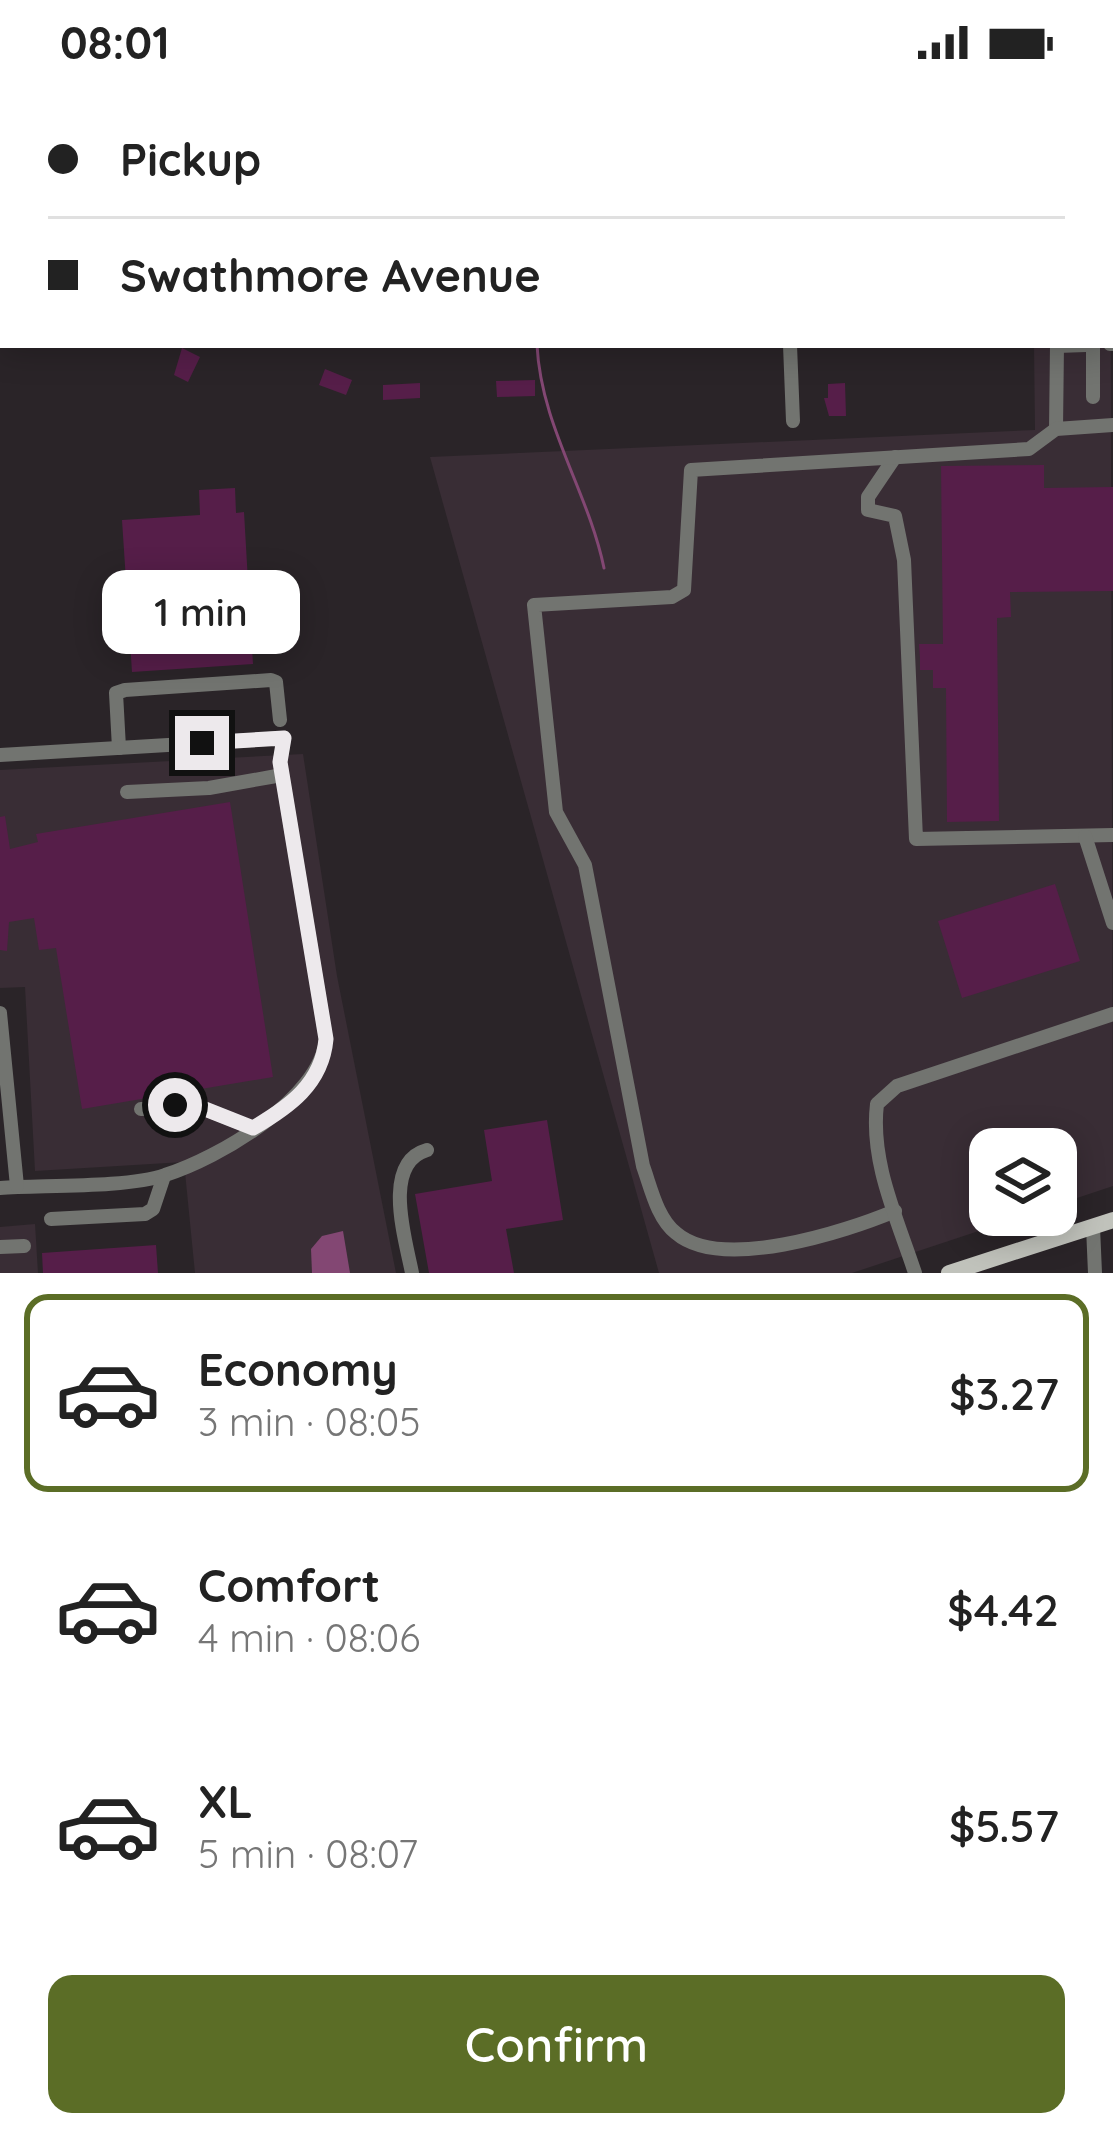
<!DOCTYPE html>
<meta charset="utf-8">
<style>
:root{--surface:#fff;--page:#f6f6f6;--text:#222;--muted:#767676;--line:#e0e0e0;--accent:#5b6d26}
body{margin:0;font-family:Quicksand,sans-serif;background:var(--page);color:var(--text);height:100vh;display:flex;flex-direction:column;font-size:45px;white-space:nowrap}
*{box-sizing:border-box;margin:0}
p{font-size:39px;color:var(--muted)}
.icon{flex:none;width:66px;height:66px;fill:none;stroke:currentColor;stroke-width:2;stroke-linecap:round;stroke-linejoin:round}
.map{position:relative;height:1189px;overflow:hidden}
.panel{display:flex;flex-direction:column;background:var(--surface);flex:1}
.panel>*{flex:none}
.top-card{position:absolute;left:0px;top:0px;width:1113px;height:264px;box-shadow:0 6px 30px #0003;display:grid;align-content:center;height:264px;padding:0 48px;background:var(--surface)}
.tools{position:absolute;left:969px;top:1044px;display:grid;gap:24px}
.tools a{display:grid;place-items:center;width:108px;height:108px;border-radius:24px;background:var(--surface);box-shadow:0 6px 30px #0003;font-size:60px}
.end{position:absolute;width:54px;height:54px;margin:-27px;border:15px solid #ede9ec;background:#111;box-shadow:0 0 0 6px #111}
.from{border-radius:50%}
.bubble{position:absolute;height:84px;border-radius:24px;background:var(--surface);box-shadow:0 6px 30px #0003;font-size:39px;font-weight:600;line-height:84px;text-align:center}
.top-card b{display:flex;align-items:center;gap:42px;height:114px;font-size:45px}
.top-card b+b{border-top:3px solid var(--line)}
.top-card i{width:30px;height:30px;background:var(--text)}
ul{padding:21px 0 0;list-style:none}
li{display:flex;align-items:center;gap:36px;height:198px;margin:0 24px 18px;padding:0 24px;border:6px solid transparent;border-radius:24px}
li div{flex:1}
li b{display:block;font-size:45px}
li em{font-style:normal;font-weight:600}
li.on{border-color:var(--accent)}
li>.icon{width:108px;height:108px;stroke-width:1.5}
.cta{display:flex;gap:24px;margin-top:auto;padding:24px 48px}
.cta a{flex:1;height:138px;border-radius:24px;background:var(--accent);color:#fff;font-size:48px;font-weight:600;line-height:138px;text-align:center}
.status{display:flex;justify-content:space-between;align-items:center;height:84px;padding:0 60px;background:var(--surface);direction:ltr}
.status svg{height:33px;fill:currentColor}
.map>svg:first-child{display:block}
.built{fill:#392d35}
.water{fill:#834773}
.lines{fill:none;stroke-linecap:round;stroke-linejoin:round}
.stream{stroke:#834773;stroke-width:3}
.building{fill:#561e49}
.minor{stroke:#727470;stroke-width:14}
.major{stroke:#c0c2bb;stroke-width:16}
.route{stroke:#ede9ec;stroke-width:15}
</style>
<div class="status"><b>08:01</b><svg viewBox="0 0 49 12"><path d="M0 12V9h3v3zM5 12V6h3v6zM10 12V3h3v9zM15 12V0h3v12zM26 1h20v11H26zM47 4h2v5h-2z"/></svg></div>
<div class="map">
<svg width="1113" height="1189" viewBox="0 0 1113 1189">
<rect width="100%" height="100%" fill="#2a2428"/>
<g class="built">
<polygon points="1110,13 1113,1102 1056,1121 1056,1065 990,1065 990,1131 1027,1131 852,1189 659,1189 430,373 1035,346 1034,261 1110,261"/>
<polygon points="303,670 337,892 396,1189 195,1189 184,1078 35,1087 25,903 0,904 0,686"/>
<polygon points="35,1140 38,1189 0,1189 0,1143"/>
</g>
<polygon class="water" points="343,1147 350,1189 312,1189 311,1165 322,1152"/>
<g class="lines">
<path class="stream" d="M537,261c4,81 51,146 67,223"/>
</g>
<g class="building">
<polygon points="182,264 200,273 188,298 174,291"/>
<polygon points="325,285 352,296 346,311 319,301"/>
<polygon points="535,296 535,312 497,313 496,297"/>
<polygon points="420,299 420,314 383,316 383,301"/>
<polygon points="845,299 846,332 829,332 824,314 828,314 828,300"/>
<polygon points="1044,381 1044,404 1113,403 1113,507 1010,508 1011,533 997,534 999,737 947,738 946,604 933,604 933,586 920,586 920,574 919,560 943,560 941,382"/>
<polygon points="235,404 236,429 244,428 250,532 261,531 263,563 252,564 253,580 132,588 122,436 200,431 199,406"/>
<polygon points="230,718 273,993 82,1025 56,864 39,866 34,834 9,838 7,867 0,866 0,733 5,732 10,765 38,758 36,750"/>
<polygon points="1055,800 1080,877 962,914 938,837"/>
<polygon points="547,1036 563,1136 506,1145 514,1189 429,1189 415,1110 492,1097 484,1046"/>
<polygon points="156,1161 158,1189 43,1189 42,1169"/>
</g>
<g class="lines">
<g class="minor">
<polyline points="467,0 482,3"/>
<polyline points="780,0 780,3"/>
<polyline points="1043,0 1043,3"/>
<polyline points="646,3 674,0"/>
<polyline points="1110,62 1113,62"/>
<polyline points="1110,98 1113,98"/>
<polyline points="0,127 3,127"/>
<polyline points="1110,129 1113,129"/>
<polyline points="1110,161 1113,161"/>
<polyline points="1110,194 1113,194"/>
<polyline points="1110,227 1113,227"/>
<polyline points="1110,260 1113,260"/>
<polyline points="790,261 793,337"/>
<polyline points="1093,261 1093,313"/>
<polyline points="1057,262 1086,261"/>
<polyline points="1056,345 1057,261"/>
<polyline points="895,373 868,413 868,426 895,432 904,476 916,755 1113,751"/>
<polyline points="119,664 116,609 125,606 271,596 276,598 280,636"/>
<path d="M0,671l284,-17 -4,24 46,277c-6,60 -107,119 -161,136 -38,13 -122,10 -165,13"/>
<polyline points="127,708 209,704 282,691"/>
<polyline points="1085,752 1113,839"/>
<polyline points="0,929 17,1102"/>
<polyline points="141,1025 199,1023 253,1044"/>
<path d="M895,1127c-50,21 -174,61 -219,22 -19,-15 -25,-45 -33,-67l-58,-301 -29,-53 -22,-207 138,-8 12,-7 7,-120 338,-21 27,-20 57,-4"/>
<polyline points="51,1135 145,1130 153,1125 164,1092"/>
<polyline points="1093,1143 1095,1189"/>
<polyline points="0,1163 24,1162"/>
<path d="M412,1189c-6,-32 -31,-110 15,-123"/>
<path d="M915,1189c-18,-55 -45,-111 -38,-169l20,-18 216,-72"/>
</g>
<polyline class="major" points="949,1189 1113,1136"/>
</g>
<g class="lines">
<path class="route" d="M175,1021l25,2 53,21c36,-21 69,-44 73,-89l-46,-277 4,-24 -82,5"/>
</g>
</svg>
<div class="tools">
<a><svg class="icon" aria-label="layers" viewBox="0 0 24 24"><path d="M12 4l9 5-9 5-9-5zM3 14l9 5 9-5"/></svg></a>
</div>
<i class="end from" style="left:175px;top:1021px"></i>
<i class="end" style="left:202px;top:659px"></i>
<div class="bubble" style="left:102px;top:486px;width:198px">1 min</div>
<div class="top-card">
<b><i class="from"></i>Pickup</b>
<b><i></i>Swathmore Avenue</b>
</div>
</div>
<section class="panel">
<ul>
<li class="on"><svg class="icon" aria-label="car" viewBox="0 0 24 24"><path d="M5 17H2v-5l4-1 3-4h7l3 4 3 1v5h-3M9 17h6M6 11h13"/><circle cx="7" cy="17" r="2"/><circle cx="17" cy="17" r="2"/></svg><div><b>Economy</b><p>3 min · 08:05</p></div><em>$3.27</em></li>
<li><svg class="icon" aria-label="car" viewBox="0 0 24 24"><path d="M5 17H2v-5l4-1 3-4h7l3 4 3 1v5h-3M9 17h6M6 11h13"/><circle cx="7" cy="17" r="2"/><circle cx="17" cy="17" r="2"/></svg><div><b>Comfort</b><p>4 min · 08:06</p></div><em>$4.42</em></li>
<li><svg class="icon" aria-label="car" viewBox="0 0 24 24"><path d="M5 17H2v-5l4-1 3-4h7l3 4 3 1v5h-3M9 17h6M6 11h13"/><circle cx="7" cy="17" r="2"/><circle cx="17" cy="17" r="2"/></svg><div><b>XL</b><p>5 min · 08:07</p></div><em>$5.57</em></li>
</ul>
<div class="cta"><a>Confirm</a></div>
</section>
